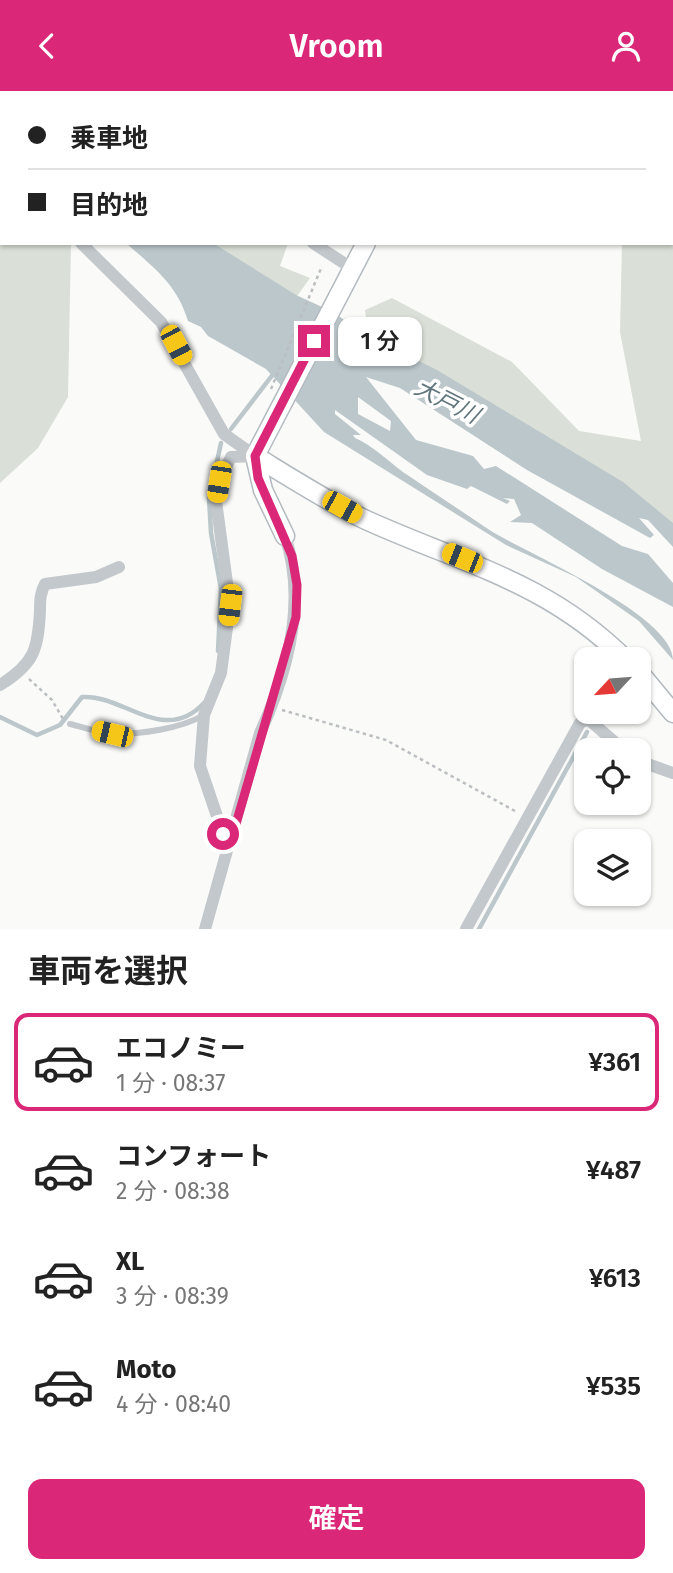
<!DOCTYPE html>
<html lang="ja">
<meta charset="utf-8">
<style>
:root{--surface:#fff;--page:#f6f6f6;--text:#222;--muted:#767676;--line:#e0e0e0;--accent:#db2777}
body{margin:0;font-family:"Fira Sans","Noto Sans JP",sans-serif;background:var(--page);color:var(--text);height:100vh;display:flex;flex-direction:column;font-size:26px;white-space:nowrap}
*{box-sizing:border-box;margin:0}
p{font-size:23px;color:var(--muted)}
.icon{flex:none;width:38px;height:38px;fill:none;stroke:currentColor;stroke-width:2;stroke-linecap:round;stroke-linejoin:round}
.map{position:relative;height:838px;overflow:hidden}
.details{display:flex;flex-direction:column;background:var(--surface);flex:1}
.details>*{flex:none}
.guide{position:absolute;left:0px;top:0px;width:674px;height:154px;box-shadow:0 2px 5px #0004;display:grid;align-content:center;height:154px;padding:0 28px;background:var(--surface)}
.needle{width:46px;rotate:244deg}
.buttons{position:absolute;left:574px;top:556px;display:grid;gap:14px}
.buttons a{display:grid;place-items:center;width:77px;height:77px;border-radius:14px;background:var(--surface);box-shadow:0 2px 5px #0004;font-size:35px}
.end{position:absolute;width:32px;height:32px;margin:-16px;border:9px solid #db2777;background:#fff;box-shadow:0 0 0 4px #fff}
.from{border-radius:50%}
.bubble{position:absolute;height:49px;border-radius:14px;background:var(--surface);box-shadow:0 2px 5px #0004;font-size:23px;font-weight:600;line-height:49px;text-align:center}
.car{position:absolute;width:21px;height:42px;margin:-21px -10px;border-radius:9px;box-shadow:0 0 5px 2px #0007;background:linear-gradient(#f5c518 24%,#345 0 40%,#f5c518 0 76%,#345 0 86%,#f5c518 0)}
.guide b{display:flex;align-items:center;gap:24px;height:66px;font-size:26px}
.guide b+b{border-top:2px solid var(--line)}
.guide i{width:18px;height:18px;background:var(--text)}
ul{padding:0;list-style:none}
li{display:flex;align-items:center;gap:21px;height:98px;margin:0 14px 10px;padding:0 14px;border:4px solid transparent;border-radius:14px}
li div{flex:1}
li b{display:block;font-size:26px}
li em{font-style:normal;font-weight:600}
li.selected{border-color:var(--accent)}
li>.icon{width:63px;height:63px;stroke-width:1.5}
h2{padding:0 28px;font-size:32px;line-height:84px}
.action{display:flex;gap:14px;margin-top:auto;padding:14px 28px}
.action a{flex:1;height:80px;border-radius:14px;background:var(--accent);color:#fff;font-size:28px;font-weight:600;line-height:80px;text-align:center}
header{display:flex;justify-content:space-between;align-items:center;height:91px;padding:0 28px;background:var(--accent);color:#fff;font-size:32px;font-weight:600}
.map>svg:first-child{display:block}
.green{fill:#dadfd7}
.water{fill:#bbc7cb;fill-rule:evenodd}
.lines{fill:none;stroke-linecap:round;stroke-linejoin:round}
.stream{stroke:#bbc7cb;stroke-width:4.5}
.secondary-casing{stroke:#b3babf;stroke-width:21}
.path{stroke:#bbbfc2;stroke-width:2.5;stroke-dasharray:3.5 3.5;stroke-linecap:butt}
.lane{stroke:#c3c8cc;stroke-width:6}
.street{stroke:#c3c8cc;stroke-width:12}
.secondary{stroke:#fff;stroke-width:18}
.route{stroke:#db2777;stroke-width:9}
.labels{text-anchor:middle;stroke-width:7;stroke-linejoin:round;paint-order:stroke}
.water-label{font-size:23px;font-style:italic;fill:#60757c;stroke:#fff}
</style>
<header><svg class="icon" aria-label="back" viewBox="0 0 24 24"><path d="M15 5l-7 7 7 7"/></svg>Vroom<svg class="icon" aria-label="person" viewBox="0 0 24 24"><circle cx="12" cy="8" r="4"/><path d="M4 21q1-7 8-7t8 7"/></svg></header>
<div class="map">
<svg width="673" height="838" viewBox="0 0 673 838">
<rect width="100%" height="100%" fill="#fafaf8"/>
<g class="green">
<polygon points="0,0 68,0 2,2 2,152 71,152 68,306 38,357 0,392"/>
<polygon points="673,25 673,449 619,397 370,258 365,219 392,207 512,271 579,340 641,350 620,241 622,152 672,152"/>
<polygon points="195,152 288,152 280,175 310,187 293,211"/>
</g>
<path class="water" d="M126,152h87l83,52 37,17 30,21 74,37 186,112 50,41v24l-25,-27 -9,-2 15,17 -4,3 -123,-68 -127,-82 -34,-11 50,63 57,16 11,13 12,-3 126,80 26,8 25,29v24l-71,-38 -70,-46 -22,-1 11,-7 -7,-16 -11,-1 7,3 -3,3 -36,-18 -4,3 -40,-14 -92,-65v4l26,21h-8l2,3c17,7 33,23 48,34 28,19 57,38 85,57 35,23 185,85 185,131l-34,-39 -63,-44 -70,-32 -182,-113 -58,-63 -58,-33 -7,-9 -13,-6c-11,-37 -34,-53 -62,-78zM358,306l33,24 -1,10 -32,-17z"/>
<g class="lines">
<g class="stream">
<polyline points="231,338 274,282"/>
<polyline points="218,560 221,498 211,442 209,407 221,352"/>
<path d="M0,626l37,18 23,-10 22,-28c41,-3 82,49 122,6"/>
<polyline points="479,838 587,641"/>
</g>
<defs>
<g id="secondary">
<polyline points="446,2 447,0"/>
<path d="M255,365c36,22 73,46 111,64 97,44 181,61 260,140"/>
<polyline points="285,445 263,399 255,365 366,152"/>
<polyline points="639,581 673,622"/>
</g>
</defs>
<use href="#secondary" class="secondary-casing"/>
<g class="path">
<polyline points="561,0 564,2"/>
<polyline points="672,12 673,12"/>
<polyline points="271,298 322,175"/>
<polyline points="29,588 52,609 63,628"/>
<polyline points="282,619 386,649 515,720"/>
</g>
<path class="lane" d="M70,633c13,3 29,9 43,10 28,0 67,-5 91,-19"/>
<g class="street">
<polyline points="40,0 40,2"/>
<polyline points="0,113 2,113"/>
<polyline points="81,152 161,231 224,343 255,365"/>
<polyline points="313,152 353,178"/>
<path d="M0,594c34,-21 38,-35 40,-74 0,-10 0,-18 5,-27l51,-7 23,-10"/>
<polyline points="639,670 673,682"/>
<polyline points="231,750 223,743 200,675 204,624 221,582 230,514 216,410 219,391 231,366 255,365"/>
<path d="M205,838l55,-196c28,-61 47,-132 25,-197"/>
<polyline points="466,838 580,632 588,628 625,660"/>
</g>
<use href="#secondary" class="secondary"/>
</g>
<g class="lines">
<polyline class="route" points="223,743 231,750 296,526 297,494 292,465 258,387 255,365 314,250"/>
</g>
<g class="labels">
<g class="water-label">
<text transform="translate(447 310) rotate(27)" y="8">大戸川</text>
</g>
</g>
</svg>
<div class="buttons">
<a><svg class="needle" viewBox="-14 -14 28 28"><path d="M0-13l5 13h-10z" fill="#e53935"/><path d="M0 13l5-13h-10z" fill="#767676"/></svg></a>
<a><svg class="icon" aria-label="locate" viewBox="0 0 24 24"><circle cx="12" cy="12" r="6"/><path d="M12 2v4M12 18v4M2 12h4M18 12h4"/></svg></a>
<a><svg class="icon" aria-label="layers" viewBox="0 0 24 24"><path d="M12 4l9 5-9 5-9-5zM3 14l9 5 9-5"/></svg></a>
</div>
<i class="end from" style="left:223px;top:743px"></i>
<i class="end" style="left:314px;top:250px"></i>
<div class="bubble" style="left:338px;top:226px;width:84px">1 分</div>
<i class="car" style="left:176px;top:254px;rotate:152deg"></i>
<i class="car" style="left:219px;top:391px;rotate:189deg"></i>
<i class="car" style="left:342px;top:416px;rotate:119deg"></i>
<i class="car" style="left:462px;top:467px;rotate:292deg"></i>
<i class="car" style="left:230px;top:514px;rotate:187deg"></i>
<i class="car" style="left:112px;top:643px;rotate:283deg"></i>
<div class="guide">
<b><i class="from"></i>乗車地</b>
<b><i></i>目的地</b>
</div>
</div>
<section class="details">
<h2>車両を選択</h2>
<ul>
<li class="selected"><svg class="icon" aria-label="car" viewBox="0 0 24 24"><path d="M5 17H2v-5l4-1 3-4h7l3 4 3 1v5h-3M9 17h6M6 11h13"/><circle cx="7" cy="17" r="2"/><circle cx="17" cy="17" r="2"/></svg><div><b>エコノミー</b><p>1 分 · 08:37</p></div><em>¥361</em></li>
<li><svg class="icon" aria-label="car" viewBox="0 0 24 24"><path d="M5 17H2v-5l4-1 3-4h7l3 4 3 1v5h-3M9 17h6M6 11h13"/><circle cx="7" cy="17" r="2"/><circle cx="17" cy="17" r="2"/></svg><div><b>コンフォート</b><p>2 分 · 08:38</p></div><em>¥487</em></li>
<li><svg class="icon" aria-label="car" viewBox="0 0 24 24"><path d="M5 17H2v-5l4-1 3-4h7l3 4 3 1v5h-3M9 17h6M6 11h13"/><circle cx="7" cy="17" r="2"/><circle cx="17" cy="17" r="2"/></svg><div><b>XL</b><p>3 分 · 08:39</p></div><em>¥613</em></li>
<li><svg class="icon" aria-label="car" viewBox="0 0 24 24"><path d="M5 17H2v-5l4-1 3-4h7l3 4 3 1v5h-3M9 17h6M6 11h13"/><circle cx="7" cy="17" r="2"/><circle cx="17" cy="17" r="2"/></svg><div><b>Moto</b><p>4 分 · 08:40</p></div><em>¥535</em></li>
</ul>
<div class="action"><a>確定</a></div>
</section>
